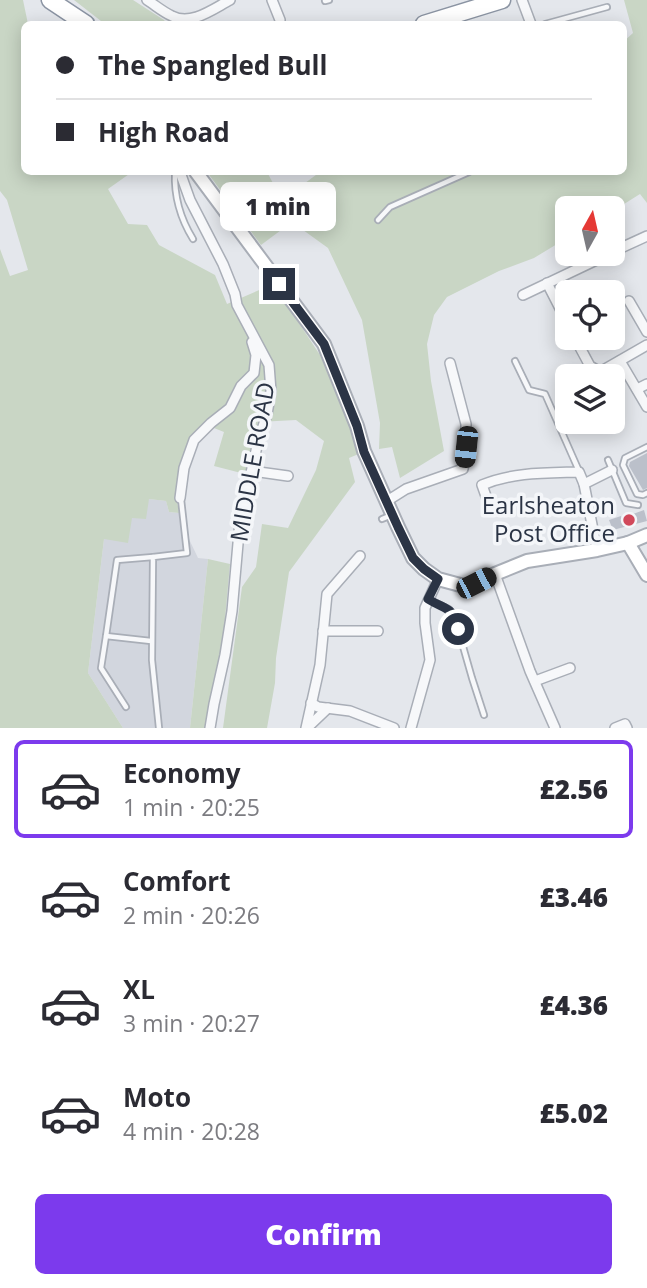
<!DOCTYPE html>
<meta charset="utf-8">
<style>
:root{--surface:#fff;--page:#f2f2f3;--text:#2b2b33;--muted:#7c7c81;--line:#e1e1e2;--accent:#7c3aed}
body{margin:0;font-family:"Open Sans",sans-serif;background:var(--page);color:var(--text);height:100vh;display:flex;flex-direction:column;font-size:26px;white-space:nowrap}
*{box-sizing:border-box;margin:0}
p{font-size:23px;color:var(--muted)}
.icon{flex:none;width:38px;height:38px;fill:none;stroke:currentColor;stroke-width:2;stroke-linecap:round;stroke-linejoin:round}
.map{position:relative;height:728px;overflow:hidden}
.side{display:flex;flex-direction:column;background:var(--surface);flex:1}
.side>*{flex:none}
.guide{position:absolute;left:21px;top:21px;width:606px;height:154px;border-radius:10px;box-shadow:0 4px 18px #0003;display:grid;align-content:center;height:154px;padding:0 35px;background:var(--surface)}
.needle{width:46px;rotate:8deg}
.fabs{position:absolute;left:555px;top:196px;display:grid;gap:14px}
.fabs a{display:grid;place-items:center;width:70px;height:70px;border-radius:10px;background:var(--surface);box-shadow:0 4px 18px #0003;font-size:35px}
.end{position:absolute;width:32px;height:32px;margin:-16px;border:9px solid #2b3445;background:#fff;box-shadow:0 0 0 4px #fff}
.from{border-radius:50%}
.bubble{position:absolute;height:49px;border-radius:10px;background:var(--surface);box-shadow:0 4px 18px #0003;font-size:23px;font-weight:800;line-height:49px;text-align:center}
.car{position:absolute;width:21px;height:42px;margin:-21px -10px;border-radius:9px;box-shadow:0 0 5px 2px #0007;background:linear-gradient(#222 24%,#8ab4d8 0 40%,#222 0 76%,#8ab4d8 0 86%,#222 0)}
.guide b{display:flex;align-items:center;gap:24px;height:66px;font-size:26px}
.guide b+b{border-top:2px solid var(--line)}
.guide i{width:18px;height:18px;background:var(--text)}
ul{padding:12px 0 0;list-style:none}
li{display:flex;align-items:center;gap:21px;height:98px;margin:0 14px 10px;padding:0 21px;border:4px solid transparent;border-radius:10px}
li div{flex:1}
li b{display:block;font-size:26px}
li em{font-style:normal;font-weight:800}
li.on{border-color:var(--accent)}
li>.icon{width:63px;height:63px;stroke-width:1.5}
.button{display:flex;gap:14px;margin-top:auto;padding:14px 35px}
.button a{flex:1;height:80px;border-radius:10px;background:var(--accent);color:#fff;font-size:28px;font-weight:800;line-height:80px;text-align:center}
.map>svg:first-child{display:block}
.built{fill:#d2d6de}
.green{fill:#c9d6c5}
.building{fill:#bbc0ca}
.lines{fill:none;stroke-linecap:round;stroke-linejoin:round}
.lane-casing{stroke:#a9aeb7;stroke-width:8}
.street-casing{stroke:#a9aeb7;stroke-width:12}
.secondary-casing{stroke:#a9aeb7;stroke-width:16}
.highway-casing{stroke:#8b94a3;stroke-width:19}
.lane{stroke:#f7f8fa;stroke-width:4.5}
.street{stroke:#f7f8fa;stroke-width:9}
.secondary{stroke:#fff;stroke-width:12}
.highway{stroke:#fff;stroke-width:16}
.route{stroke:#2b3445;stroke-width:9}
.poi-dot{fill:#d1495b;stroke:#f4f6f9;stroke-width:2.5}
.labels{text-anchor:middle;stroke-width:7;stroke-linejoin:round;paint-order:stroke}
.street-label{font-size:24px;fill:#2b3445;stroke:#f4f6f9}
.poi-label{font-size:24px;fill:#2b3445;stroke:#f4f6f9;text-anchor:end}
</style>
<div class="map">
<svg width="647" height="728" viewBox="0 0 647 728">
<rect width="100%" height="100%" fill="#e4e7ec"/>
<polygon class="built" points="149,499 166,501 169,512 179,513 182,538 188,537 198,558 208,559 190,728 123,728 88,673 104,539 132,518"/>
<g class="green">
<polygon points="0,0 23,0 28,24 24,24 24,172 132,172 108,189 128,224 147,225 159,245 215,275 227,304 273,284 320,355 361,453 349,458 355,482 289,572 276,658 275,683 267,728 223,728 242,587 256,567 262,524 288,528 316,470 324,441 296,420 258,422 245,474 214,466 224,432 204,424 180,469 176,494 179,513 169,512 166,501 149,499 146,519 132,518 128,543 104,539 88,673 123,728 0,728 0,249 10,276 28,270 7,200 0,191"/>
<polygon points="74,0 133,0 164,20 167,24 107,24 101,21"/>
<polygon points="624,0 647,0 647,203 640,194 613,211 612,208 567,208 567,238 534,258 499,271 447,297 434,315 427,344 431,381 444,451 400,478 392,447 379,449 380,423 362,320 328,248 292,222 261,245 207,172 267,172 282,200 320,172 623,172 623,42 633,33"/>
<polygon points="208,559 230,564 222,652 207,728 190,728"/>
</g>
<g class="building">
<polygon points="647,453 647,488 643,490 629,466 630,462"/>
<polygon points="644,510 647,521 613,530 609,520 621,516 622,518"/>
</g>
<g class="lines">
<defs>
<g id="lane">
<polyline points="325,1 329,0"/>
<polyline points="545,24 607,7"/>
<path d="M175,172c-1,24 5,46 18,67"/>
<polyline points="378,220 390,207 469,172"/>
<polyline points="515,361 529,390 545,394 579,471"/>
<polyline points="647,447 625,458 623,465 637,494 643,495 647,493"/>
<polyline points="608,460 626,503 638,505"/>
<polyline points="382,519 392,515"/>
<polyline points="428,599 449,609 454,615 472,678 484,715"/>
<polyline points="106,636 117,560 153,557"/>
<polyline points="126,707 101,668 106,636 151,641"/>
<polyline points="159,728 152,660 153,557 187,553 181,499"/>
</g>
<g id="street">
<path d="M147,0c8,5 16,12 25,16 19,10 41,-7 58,-16"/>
<polyline points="272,0 280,20"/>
<polyline points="522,0 531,24"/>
<polyline points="180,172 190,200 223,264 235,294 237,305 269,365 271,391 267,414 258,442 240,521 232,611 225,655 214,704 210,728"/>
<polyline points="612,252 647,236"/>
<polyline points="547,283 567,322"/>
<polyline points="523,295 609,254"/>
<polyline points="629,301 647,332"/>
<polyline points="575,338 590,366 600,372 647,345"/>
<polyline points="620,361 647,407"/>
<polyline points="637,389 647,384"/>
<polyline points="252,471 288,476"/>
<polyline points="584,484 612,470"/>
<polyline points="180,498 184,468 194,440 211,423 230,408 241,386 254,373 256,355 252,342"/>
<path d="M487,499l-5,-14c31,-13 64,-12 97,-13l5,12 13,66"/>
<polyline points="387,501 406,489 463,469 466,447 466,424 450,363"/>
<polyline points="495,574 530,671 555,728"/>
<polyline points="323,631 378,631"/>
<polyline points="535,681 570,668"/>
<polyline points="311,703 318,707 350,711 394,728"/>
<polyline points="306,728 320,665 327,594 360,556"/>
<polyline points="307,728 328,708"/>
<polyline points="411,728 430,660 425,623 425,608 438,579"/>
<polyline points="615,728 625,724 627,728"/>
</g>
<g id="secondary">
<polyline points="196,172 324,344 357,426 364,451 398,527 413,558 424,569 438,579 464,586 476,583 495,574 527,561 597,550 628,543 647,535"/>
<polyline points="628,543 647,575"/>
</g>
<g id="highway">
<polyline points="50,0 86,24"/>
<polyline points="424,24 502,0"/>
</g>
</defs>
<use href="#lane" class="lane-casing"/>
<use href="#street" class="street-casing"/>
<use href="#secondary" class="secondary-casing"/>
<use href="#highway" class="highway-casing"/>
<use href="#lane" class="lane"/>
<use href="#street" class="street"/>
<use href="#secondary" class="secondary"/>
<use href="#highway" class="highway"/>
</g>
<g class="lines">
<path class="route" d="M279,284l45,60 33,82 7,26 34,75 15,31 11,11 14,10 -10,20c19,12 24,6 30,30"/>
</g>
<circle class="poi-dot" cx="629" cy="520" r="7"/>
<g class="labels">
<g class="street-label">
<text transform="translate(253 462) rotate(-80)" y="8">MIDDLE ROAD</text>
</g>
<g class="poi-label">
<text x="615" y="514">Earlsheaton<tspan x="615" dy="28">Post Office</tspan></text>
</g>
</g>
</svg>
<div class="fabs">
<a><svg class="needle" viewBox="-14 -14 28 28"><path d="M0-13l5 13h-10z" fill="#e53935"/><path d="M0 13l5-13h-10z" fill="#7c7c81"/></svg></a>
<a><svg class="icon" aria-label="locate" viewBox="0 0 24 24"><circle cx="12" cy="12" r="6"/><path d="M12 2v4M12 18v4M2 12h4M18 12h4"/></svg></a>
<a><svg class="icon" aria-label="layers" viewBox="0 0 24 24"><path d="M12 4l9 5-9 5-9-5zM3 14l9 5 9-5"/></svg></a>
</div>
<i class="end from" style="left:458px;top:629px"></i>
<i class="end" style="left:279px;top:284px"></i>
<div class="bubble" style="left:220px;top:182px;width:116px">1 min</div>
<i class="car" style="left:466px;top:447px;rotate:186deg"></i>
<i class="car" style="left:476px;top:583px;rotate:63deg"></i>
<div class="guide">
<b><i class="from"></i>The Spangled Bull</b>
<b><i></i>High Road</b>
</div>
</div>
<section class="side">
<ul>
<li class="on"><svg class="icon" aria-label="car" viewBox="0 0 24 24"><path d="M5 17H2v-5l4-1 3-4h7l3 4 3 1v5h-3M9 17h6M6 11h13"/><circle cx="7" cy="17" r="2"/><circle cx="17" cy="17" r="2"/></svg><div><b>Economy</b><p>1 min · 20:25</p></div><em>£2.56</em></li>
<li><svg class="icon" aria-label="car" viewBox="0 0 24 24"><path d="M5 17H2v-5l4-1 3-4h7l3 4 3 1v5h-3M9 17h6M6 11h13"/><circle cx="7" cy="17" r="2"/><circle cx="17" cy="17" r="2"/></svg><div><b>Comfort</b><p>2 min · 20:26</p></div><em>£3.46</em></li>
<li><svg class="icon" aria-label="car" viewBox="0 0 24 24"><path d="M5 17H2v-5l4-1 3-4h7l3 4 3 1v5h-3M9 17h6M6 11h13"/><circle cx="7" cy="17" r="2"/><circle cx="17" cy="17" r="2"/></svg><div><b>XL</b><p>3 min · 20:27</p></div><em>£4.36</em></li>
<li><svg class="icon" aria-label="car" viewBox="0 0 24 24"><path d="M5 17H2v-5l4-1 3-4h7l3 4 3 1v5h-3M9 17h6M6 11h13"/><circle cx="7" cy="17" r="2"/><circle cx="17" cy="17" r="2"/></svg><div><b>Moto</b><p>4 min · 20:28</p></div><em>£5.02</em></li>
</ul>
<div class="button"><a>Confirm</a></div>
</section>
